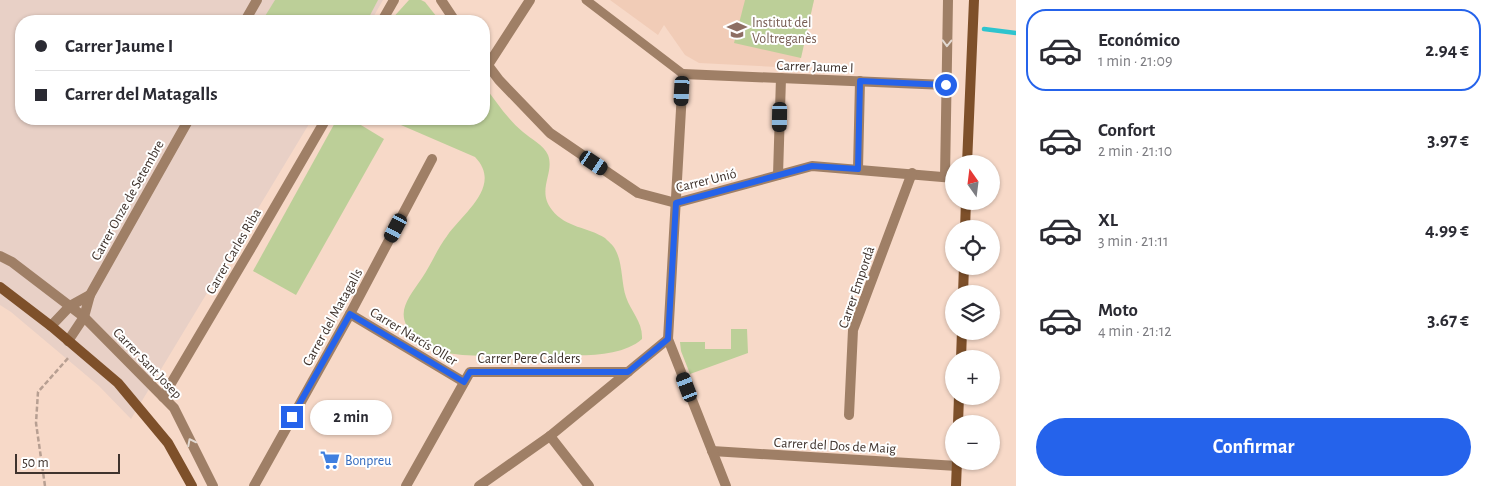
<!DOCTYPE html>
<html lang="es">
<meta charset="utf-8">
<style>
:root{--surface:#fff;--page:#f2f2f3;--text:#2b2b33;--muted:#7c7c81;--line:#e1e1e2;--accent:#2563eb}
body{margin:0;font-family:"Alegreya Sans",sans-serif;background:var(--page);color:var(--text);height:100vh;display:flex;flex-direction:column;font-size:19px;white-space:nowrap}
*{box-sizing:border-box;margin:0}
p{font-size:16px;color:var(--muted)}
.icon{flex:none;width:28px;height:28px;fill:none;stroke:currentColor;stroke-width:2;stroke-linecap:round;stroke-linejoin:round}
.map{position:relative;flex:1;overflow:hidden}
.drawer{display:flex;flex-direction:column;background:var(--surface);width:475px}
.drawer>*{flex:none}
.guide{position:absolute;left:15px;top:15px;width:475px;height:110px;border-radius:20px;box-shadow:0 1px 4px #0004;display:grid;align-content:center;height:110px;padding:0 20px;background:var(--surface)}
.needle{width:32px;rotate:346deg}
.controls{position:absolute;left:945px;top:155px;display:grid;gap:10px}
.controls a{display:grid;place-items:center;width:55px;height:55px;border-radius:50%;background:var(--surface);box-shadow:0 1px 4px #0004;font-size:25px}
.scale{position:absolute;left:15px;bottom:12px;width:105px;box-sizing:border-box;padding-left:5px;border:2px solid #3f332d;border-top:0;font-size:14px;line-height:18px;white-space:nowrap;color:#3f332d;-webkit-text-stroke:4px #fff;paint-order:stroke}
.end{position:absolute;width:22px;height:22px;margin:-11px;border:6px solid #2563eb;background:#fff;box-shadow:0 0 0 2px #fff}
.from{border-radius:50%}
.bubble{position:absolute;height:35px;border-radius:18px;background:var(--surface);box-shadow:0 1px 4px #0004;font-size:16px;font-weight:600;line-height:35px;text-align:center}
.car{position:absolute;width:15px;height:30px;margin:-15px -8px;border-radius:6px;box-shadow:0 0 4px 1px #0007;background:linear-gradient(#222 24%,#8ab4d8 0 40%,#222 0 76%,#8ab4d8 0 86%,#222 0)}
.guide b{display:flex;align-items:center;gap:18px;height:48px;font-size:19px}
.guide b+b{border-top:1px solid var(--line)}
.guide i{width:12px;height:12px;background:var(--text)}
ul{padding:9px 0 0;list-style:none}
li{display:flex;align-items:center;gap:15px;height:82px;margin:0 10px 8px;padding:0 10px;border:2px solid transparent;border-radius:20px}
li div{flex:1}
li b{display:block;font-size:19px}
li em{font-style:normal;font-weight:600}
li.selected{border-color:var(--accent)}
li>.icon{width:45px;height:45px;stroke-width:1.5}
.action{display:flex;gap:10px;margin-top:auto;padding:10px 20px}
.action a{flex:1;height:58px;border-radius:30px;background:var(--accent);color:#fff;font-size:20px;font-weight:600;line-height:58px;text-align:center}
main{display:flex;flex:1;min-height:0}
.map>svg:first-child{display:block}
.industrial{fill:#e8d0c6}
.built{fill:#f1ccb7}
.green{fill:#bccf98}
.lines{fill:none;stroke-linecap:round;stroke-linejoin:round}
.stream{stroke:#2ec4ce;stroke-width:4.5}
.path{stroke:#b79f92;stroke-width:2.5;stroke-dasharray:5 2.5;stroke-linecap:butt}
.lane{stroke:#9f7f66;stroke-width:9}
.street{stroke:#9f7f66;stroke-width:10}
.secondary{stroke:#7e502a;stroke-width:10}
.oneway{stroke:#e2d9d1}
.route{stroke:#2563eb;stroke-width:6}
.labels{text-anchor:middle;stroke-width:4;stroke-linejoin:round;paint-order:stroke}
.education-label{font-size:14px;fill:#785e54;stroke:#fff;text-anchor:start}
.street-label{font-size:14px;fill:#3f332d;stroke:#fff}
.shop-label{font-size:14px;fill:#366cbe;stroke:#fff;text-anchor:start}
</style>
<main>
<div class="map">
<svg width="1016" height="486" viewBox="0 0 1016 486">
<rect width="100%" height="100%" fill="#f7d9c8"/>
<polygon class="industrial" points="0,0 383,0 371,21 21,21 21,119 312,119 131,419 99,386 11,312 0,305"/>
<polygon class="built" points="610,0 814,0 798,68 699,63 685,55 664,25 658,35"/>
<g class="green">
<polygon points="275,0 378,0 367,21 262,21"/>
<polygon points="409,0 421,0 425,2 440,21 390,21"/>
<polygon points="745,0 814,0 801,58 734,43"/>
<path d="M484,86c12,15 24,34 39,46 8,7 21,13 25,23 7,18 -12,35 4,55 14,18 36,17 53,28 3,3 8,7 10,11 8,14 6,33 11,48 5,15 17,25 16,42 -19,17 -55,17 -80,16 -12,0 -25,-1 -37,0 -28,0 -56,3 -83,-3 -11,-2 -18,-9 -26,-15 -24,-22 -8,-38 6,-59 9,-13 15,-29 25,-42 16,-23 56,-50 28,-79l-88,-38h97z"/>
<polygon points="337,119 351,119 384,139 296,295 253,271"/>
<polygon points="731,329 747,329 748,353 690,374 681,351 680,342 705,342 705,349 731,349"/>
</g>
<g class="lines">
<polyline class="stream" points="984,29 1016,33"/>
<polyline class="path" points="45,486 36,423 38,392 69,357"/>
<polyline class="lane" points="586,0 683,74"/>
<g class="street">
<polyline points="441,0 455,21"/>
<polyline points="245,21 257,0"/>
<polyline points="382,21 394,0"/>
<polyline points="484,60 499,80 550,133 638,193 676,203 812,166 954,178"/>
<polyline points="488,65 530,0"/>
<polyline points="858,169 860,81"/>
<polyline points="778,175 781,78"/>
<polyline points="945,177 948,0"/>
<polyline points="0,256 12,262 84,317 174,408 213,486"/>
<polyline points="90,295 189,119"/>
<polyline points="350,314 464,382"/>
<polyline points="51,326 70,306 90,295 84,317 68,341"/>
<polyline points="163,397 254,243 326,119"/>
<polyline points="849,415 853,330 912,173"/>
<polyline points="550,436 589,486"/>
<polyline points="712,451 957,466"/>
<polyline points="254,486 350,314 432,159"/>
<polyline points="406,486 470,372 628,372"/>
<polyline points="479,486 550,436 668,339"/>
<polyline points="726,486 668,339 683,74 946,85"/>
</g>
<g class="secondary">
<polyline points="967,164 974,0"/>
<polyline points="965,229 966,201"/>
<polyline points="0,287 51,326 118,383 168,443 192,486"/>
<polyline points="963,294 964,266"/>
<polyline points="961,359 962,331"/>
<polyline points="958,424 959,396"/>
<polyline points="956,486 957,461"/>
</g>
</g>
<defs><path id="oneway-chevron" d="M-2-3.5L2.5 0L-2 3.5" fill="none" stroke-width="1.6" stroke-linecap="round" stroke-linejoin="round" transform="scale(1.25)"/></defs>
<g class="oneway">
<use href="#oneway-chevron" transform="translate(947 43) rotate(91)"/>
<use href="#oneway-chevron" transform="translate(191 442) rotate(-117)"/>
</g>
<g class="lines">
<polyline class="route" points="292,417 350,314 464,382 470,372 628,372 668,339 676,203 812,166 858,169 860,81 946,85"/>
</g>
<defs>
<symbol id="school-bare" viewBox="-9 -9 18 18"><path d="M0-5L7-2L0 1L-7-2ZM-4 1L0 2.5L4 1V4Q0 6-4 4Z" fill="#8d6e63" stroke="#fff" stroke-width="2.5" paint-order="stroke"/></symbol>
<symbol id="supermarket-bare" viewBox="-9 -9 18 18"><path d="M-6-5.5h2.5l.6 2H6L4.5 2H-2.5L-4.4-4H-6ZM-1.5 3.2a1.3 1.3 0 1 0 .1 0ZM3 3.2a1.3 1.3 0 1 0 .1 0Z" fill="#3f7fe0" stroke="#fff" stroke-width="2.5" paint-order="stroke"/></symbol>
</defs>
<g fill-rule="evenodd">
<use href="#school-bare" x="723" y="16" width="28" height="28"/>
<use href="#supermarket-bare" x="316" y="446" width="28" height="28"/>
</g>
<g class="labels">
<g class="education-label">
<text x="752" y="27">Institut del<tspan x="752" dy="16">Voltreganès</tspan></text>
</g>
<g class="street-label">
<text transform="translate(815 66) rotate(2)" y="5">Carrer Jaume I</text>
<text transform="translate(706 180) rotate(-14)" y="5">Carrer Unió</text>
<text transform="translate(127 200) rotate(-61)" y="5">Carrer Onze de Setembre</text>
<text transform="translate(233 251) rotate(-60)" y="5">Carrer Carles Riba</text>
<text transform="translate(856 287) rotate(-71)" y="5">Carrer Empordà</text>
<text transform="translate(332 317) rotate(-61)" y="5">Carrer del Matagalls</text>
<text transform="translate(414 336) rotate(31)" y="5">Carrer Narcís Oller</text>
<text x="529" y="363">Carrer Pere Calders</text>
<text transform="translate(148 363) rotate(46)" y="5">Carrer Sant Josep</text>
<text transform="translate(835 445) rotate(3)" y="5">Carrer del Dos de Maig</text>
</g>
<g class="shop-label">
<text x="345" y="465">Bonpreu</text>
</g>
</g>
</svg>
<div class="controls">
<a><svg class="needle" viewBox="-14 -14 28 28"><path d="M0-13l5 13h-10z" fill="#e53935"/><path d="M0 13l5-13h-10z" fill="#7c7c81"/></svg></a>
<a><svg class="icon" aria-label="locate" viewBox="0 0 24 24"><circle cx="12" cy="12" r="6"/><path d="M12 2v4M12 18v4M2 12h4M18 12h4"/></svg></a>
<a><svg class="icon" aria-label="layers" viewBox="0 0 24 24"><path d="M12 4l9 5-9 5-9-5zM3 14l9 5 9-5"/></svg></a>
<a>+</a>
<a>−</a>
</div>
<div class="scale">50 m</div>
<i class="end from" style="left:946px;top:85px"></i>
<i class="end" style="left:292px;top:417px"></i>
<div class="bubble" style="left:310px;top:400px;width:82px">2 min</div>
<i class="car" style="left:682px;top:91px;rotate:183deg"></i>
<i class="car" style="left:780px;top:117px;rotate:181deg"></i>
<i class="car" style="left:594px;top:163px;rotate:124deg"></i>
<i class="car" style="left:396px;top:228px;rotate:208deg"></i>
<i class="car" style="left:687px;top:387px;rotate:339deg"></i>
<div class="guide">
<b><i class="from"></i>Carrer Jaume I</b>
<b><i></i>Carrer del Matagalls</b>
</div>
</div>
<section class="drawer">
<ul>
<li class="selected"><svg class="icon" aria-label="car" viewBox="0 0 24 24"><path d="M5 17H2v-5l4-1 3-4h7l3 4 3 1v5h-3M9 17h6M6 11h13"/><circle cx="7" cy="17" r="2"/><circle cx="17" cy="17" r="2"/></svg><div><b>Económico</b><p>1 min · 21:09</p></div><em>2.94 €</em></li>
<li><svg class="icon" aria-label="car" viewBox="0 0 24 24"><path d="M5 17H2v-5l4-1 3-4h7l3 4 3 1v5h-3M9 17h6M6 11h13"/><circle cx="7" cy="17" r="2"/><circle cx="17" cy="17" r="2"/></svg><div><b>Confort</b><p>2 min · 21:10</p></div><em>3.97 €</em></li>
<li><svg class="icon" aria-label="car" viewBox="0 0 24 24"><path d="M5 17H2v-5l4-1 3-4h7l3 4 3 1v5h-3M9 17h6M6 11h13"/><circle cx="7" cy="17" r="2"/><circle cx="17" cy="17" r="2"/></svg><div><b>XL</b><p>3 min · 21:11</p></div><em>4.99 €</em></li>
<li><svg class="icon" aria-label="car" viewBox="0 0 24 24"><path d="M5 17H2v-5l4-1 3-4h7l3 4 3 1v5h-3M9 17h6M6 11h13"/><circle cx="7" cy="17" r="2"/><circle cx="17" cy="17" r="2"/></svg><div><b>Moto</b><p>4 min · 21:12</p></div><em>3.67 €</em></li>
</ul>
<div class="action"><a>Confirmar</a></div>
</section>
</main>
